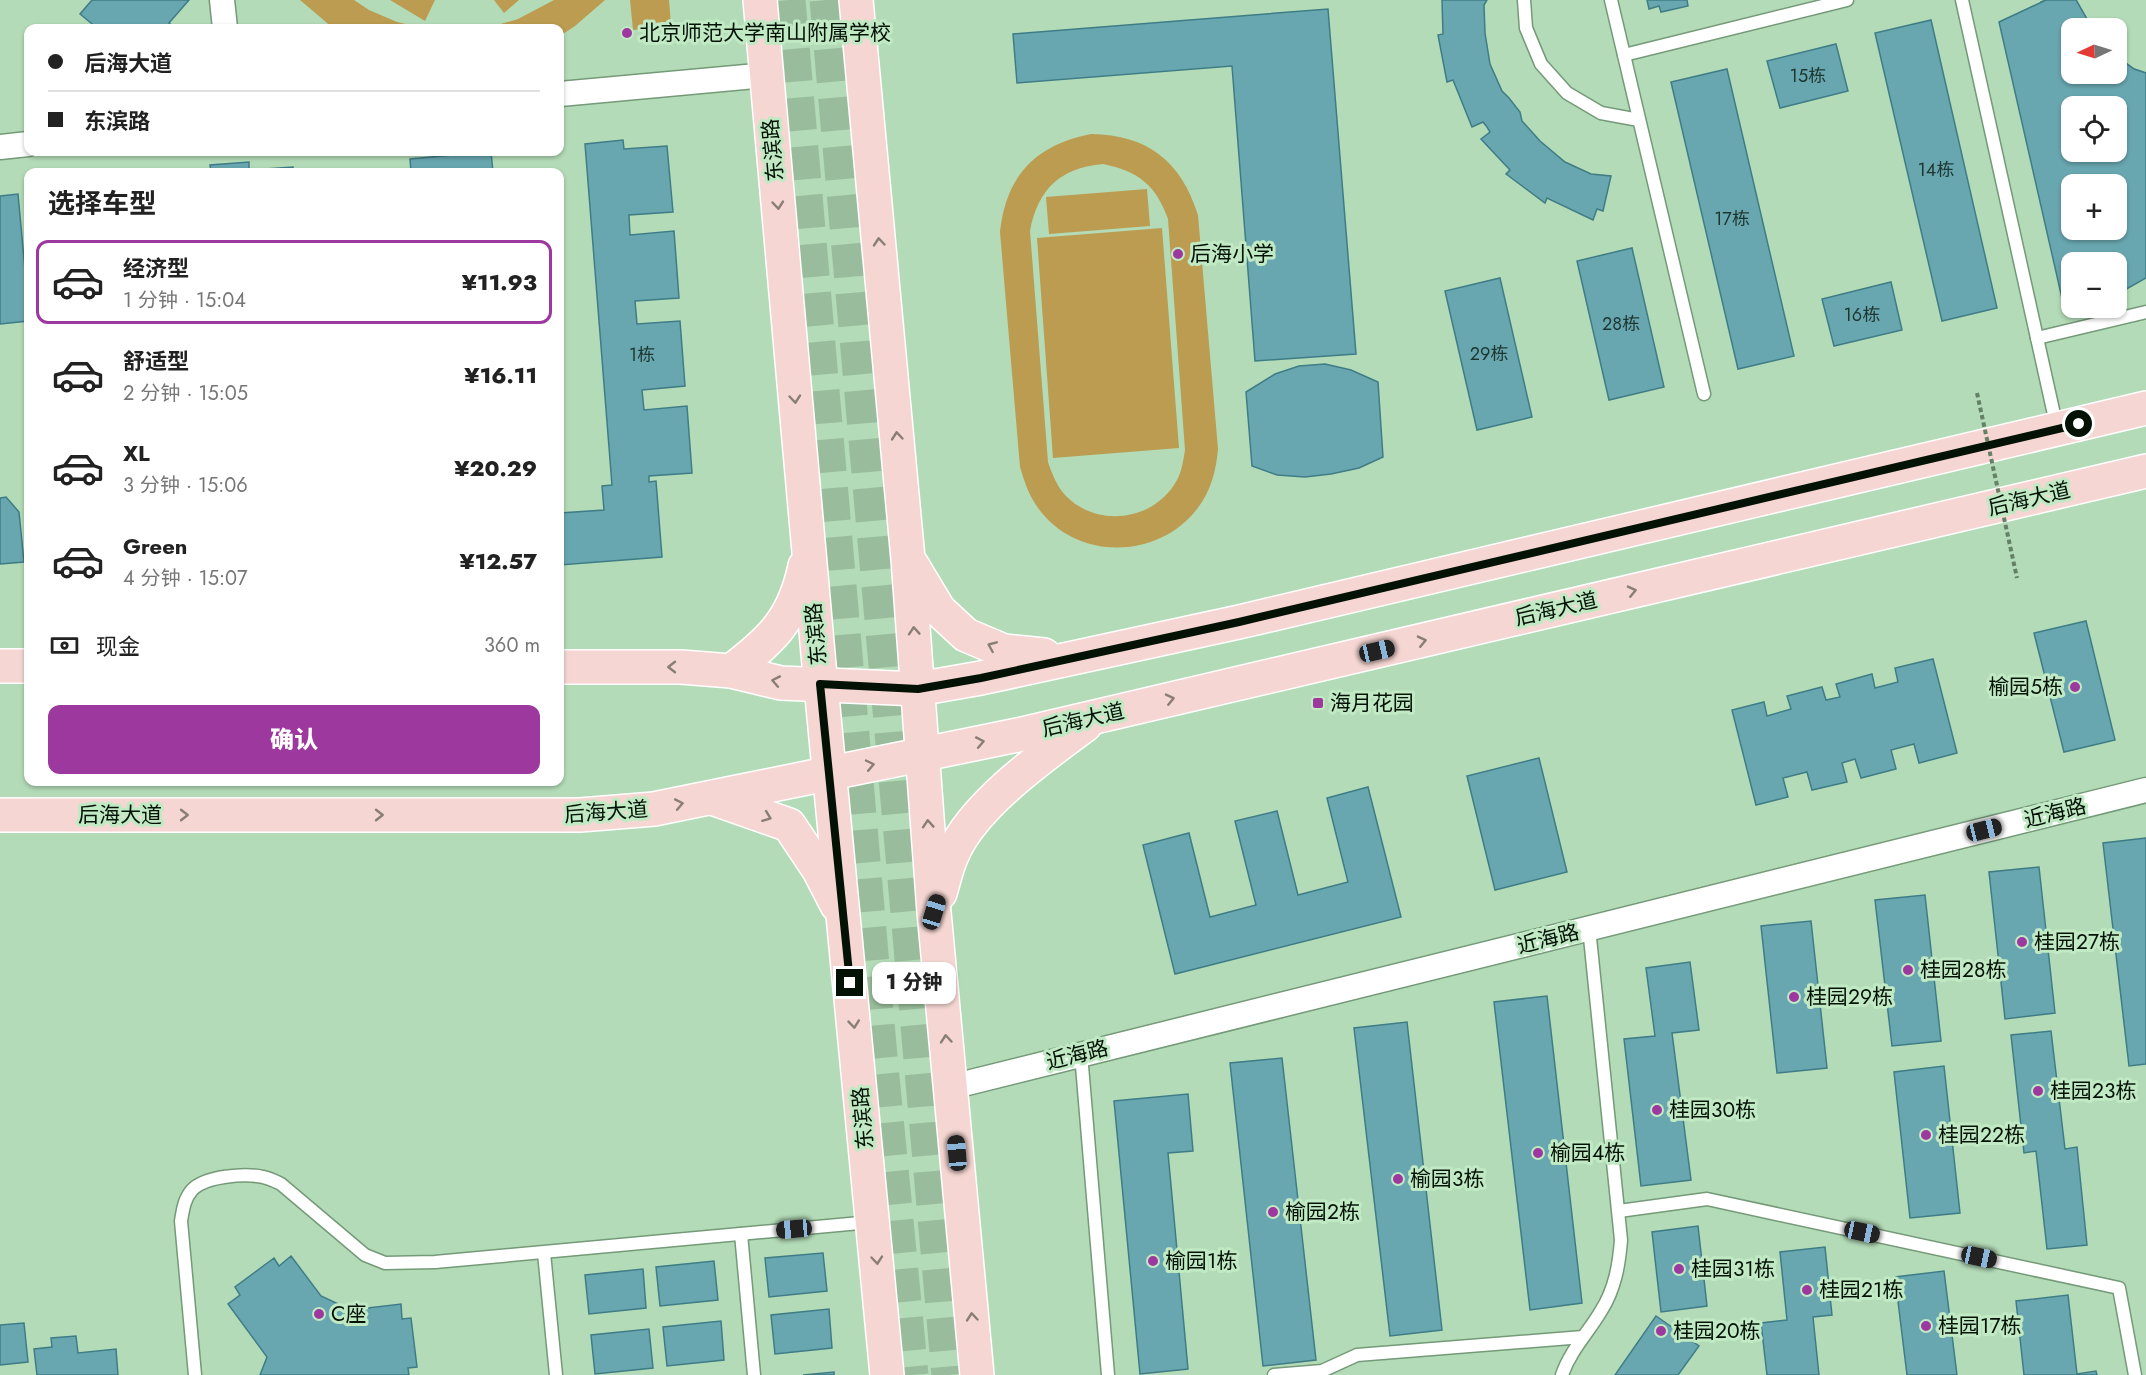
<!DOCTYPE html>
<html lang="zh">
<meta charset="utf-8">
<style>
:root{--surface:#fff;--page:#f2f2f2;--text:#222;--muted:#767676;--line:#e0e0e0;--accent:#9d399e}
body{margin:0;font-family:Jost,"Noto Sans SC",sans-serif;background:var(--page);color:var(--text);height:100vh;display:flex;flex-direction:column;font-size:22px;white-space:nowrap}
*{box-sizing:border-box;margin:0}
p{font-size:20px;color:var(--muted)}
.icon{flex:none;width:33px;height:33px;fill:none;stroke:currentColor;stroke-width:2;stroke-linecap:round;stroke-linejoin:round}
.map{position:relative;flex:1;overflow:hidden}
.drawer{position:absolute;left:24px;top:168px;width:540px;height:618px;display:flex;flex-direction:column;background:var(--surface);border-radius:12px;box-shadow:0 2px 4px #0004}
.drawer>*{flex:none}
.hud{position:absolute;left:24px;top:24px;width:540px;height:132px;border-radius:12px;box-shadow:0 2px 4px #0004;display:grid;align-content:center;height:132px;padding:0 24px;background:var(--surface)}
.needle{width:39px;rotate:266deg}
.tools{position:absolute;left:2061px;top:18px;display:grid;gap:12px}
.tools a{display:grid;place-items:center;width:66px;height:66px;border-radius:12px;background:var(--surface);box-shadow:0 2px 4px #0004;font-size:30px}
.end{position:absolute;width:27px;height:27px;margin:-14px;border:8px solid #041206;background:#fff;box-shadow:0 0 0 3px #fff}
.from{border-radius:50%}
.bubble{position:absolute;height:42px;border-radius:12px;background:var(--surface);box-shadow:0 2px 4px #0004;font-size:20px;font-weight:800;line-height:42px;text-align:center}
.car{position:absolute;width:18px;height:36px;margin:-18px -9px;border-radius:8px;box-shadow:0 0 4px 2px #0007;background:linear-gradient(#222 24%,#8ab4d8 0 40%,#222 0 76%,#8ab4d8 0 86%,#222 0)}
.hud b{display:flex;align-items:center;gap:21px;height:57px;font-size:22px}
.hud b+b{border-top:2px solid var(--line)}
.hud i{width:15px;height:15px;background:var(--text)}
ul{padding:0;list-style:none}
li{display:flex;align-items:center;gap:18px;height:84px;margin:0 12px 9px;padding:0 12px;border:3px solid transparent;border-radius:12px}
li div{flex:1}
li b{display:block;font-size:22px}
li em{font-style:normal;font-weight:800}
li.active{border-color:var(--accent)}
li>.icon{width:54px;height:54px;stroke-width:1.5}
h2{padding:0 24px;font-size:27px;line-height:72px}
.pay{display:flex;align-items:center;gap:15px;height:66px;padding:0 24px;font-size:22px}
.pay p{margin-inline-start:auto}
.primary-button{display:flex;gap:12px;margin-top:auto;padding:12px 24px}
.primary-button a{flex:1;height:69px;border-radius:12px;background:var(--accent);color:#fff;font-size:24px;font-weight:800;line-height:69px;text-align:center}
.map>svg:first-child{display:block}
.green{fill:#bb9c50;fill-rule:evenodd}
.building{fill:#69a7b0;stroke:#3f7d86;stroke-width:1.5;fill-rule:evenodd}
.lines{fill:none;stroke-linecap:round;stroke-linejoin:round}
.motorway-tunnel{stroke:#99bd9c;stroke-width:33;stroke-dasharray:33 16;stroke-linecap:butt}
.service-casing{stroke:#749a78;stroke-width:15}
.minor-casing{stroke:#749a78;stroke-width:27}
.primary-casing{stroke:#fff;stroke-width:36}
.service{stroke:#fff;stroke-width:12}
.minor{stroke:#fff;stroke-width:24}
.primary{stroke:#f5d6d2;stroke-width:33}
.path-bridge{stroke:#648067;stroke-width:4;stroke-dasharray:4.5 3;stroke-linecap:butt}
.oneway{stroke:#897e76}
.route{stroke:#041206;stroke-width:8}
.poi-dot{fill:#9d399e;stroke:#c0e9c4;stroke-width:2}
.labels{text-anchor:middle;stroke-width:6;stroke-linejoin:round;paint-order:stroke}
.number-label{font-size:18px;fill:#1d3730}
.poi-label{font-size:21px;fill:#041206;stroke:#c0e9c4;text-anchor:start}
.street-label{font-size:21px;fill:#041206;stroke:#c0e9c4}
</style>
<div class="map">
<svg width="2146" height="1375" viewBox="0 0 2146 1375">
<rect width="100%" height="100%" fill="#b3dbb7"/>
<g class="green">
<polygon points="300,0 354,0 369,10 397,22 423,28 333,28"/>
<polygon points="390,0 435,0 425,21"/>
<polygon points="494,0 519,0 504,13"/>
<polygon points="554,0 605,0 575,26 560,36 560,28 487,28 518,19"/>
<polygon points="630,0 669,0 671,26 633,30"/>
<path d="M1091,134c57,1 90,27 107,81l20,234c-2,22 -7,42 -21,60 -40,52 -124,52 -161,-4 -8,-12 -12,-25 -16,-38l-20,-235c6,-56 35,-87 91,-98zM1103,164c35,7 53,21 65,55l17,231c-2,13 -4,25 -11,35 -24,37 -79,42 -109,10 -8,-9 -13,-21 -17,-33l-18,-231c8,-42 30,-63 73,-67z"/>
<polygon points="1147,189 1150,226 1049,234 1046,197"/>
<polygon points="1162,228 1179,448 1053,458 1037,238"/>
</g>
<g class="building">
<polygon points="92,0 189,0 169,23 175,28 97,28 80,14"/>
<polygon points="1442,0 1487,0 1484,5 1485,33 1490,64 1502,91 1509,98 1520,112 1522,121 1540,141 1565,162 1591,174 1611,176 1603,211 1597,209 1593,220 1547,198 1545,203 1506,174 1510,170 1481,139 1490,132 1487,127 1483,122 1472,127 1453,80 1447,82 1438,35 1443,34"/>
<polygon points="1647,0 1687,0 1688,6 1661,12 1659,6 1649,9"/>
<polygon points="2046,0 2076,0 2092,28 2072,28 2072,74 2116,74 2116,56 2134,69 2146,73 2146,123 2139,121 2143,110 2132,105 2126,115 2085,84 2082,88 2050,52 2055,49 2033,13 2043,8 2041,2"/>
<path d="M2046,0h30l16,28h-20v46h44v-18l18,13 12,4v205l-30,17v-33h-44v43l-8,2 -65,-285zM2072,106h44v46h-44zM2072,184h44v46h-44z"/>
<polygon points="1328,9 1356,354 1255,361 1232,66 1017,83 1013,34"/>
<polygon points="1931,20 1997,308 1942,321 1875,33"/>
<polygon points="1836,44 1848,91 1780,108 1767,61"/>
<polygon points="1727,69 1794,356 1738,369 1671,82"/>
<polygon points="623,140 624,149 667,146 673,212 629,215 630,235 674,231 679,298 635,301 637,324 680,321 685,386 642,390 644,410 687,406 692,473 649,476 649,482 656,481 662,557 560,565 560,513 604,510 602,486 612,485 585,144"/>
<polygon points="453,152 491,152 493,172 411,172 410,159 453,155"/>
<polygon points="249,162 249,170 293,167 293,172 211,172 210,165"/>
<polygon points="18,194 28,302 28,321 0,324 0,196"/>
<polygon points="1632,248 1664,387 1609,400 1577,261"/>
<polygon points="1500,278 1532,417 1477,430 1445,291"/>
<polygon points="1891,282 1902,330 1834,346 1822,299"/>
<polygon points="1325,364 1351,370 1378,382 1383,457 1359,468 1331,474 1305,477 1277,475 1252,466 1246,392 1275,374 1299,366"/>
<polygon points="6,497 19,512 24,562 0,564 0,498"/>
<polygon points="2086,621 2115,740 2064,752 2034,633"/>
<polygon points="1933,659 1957,753 1919,763 1914,744 1891,750 1896,769 1861,778 1855,759 1842,763 1847,782 1812,790 1807,772 1783,778 1788,797 1756,805 1732,710 1764,702 1767,716 1791,709 1787,696 1822,687 1826,700 1840,697 1836,684 1872,674 1875,688 1898,682 1895,668"/>
<polygon points="1539,758 1567,872 1495,890 1467,776"/>
<polygon points="1368,787 1401,917 1175,974 1143,845 1189,833 1210,917 1256,905 1235,821 1277,811 1298,895 1348,882 1327,798"/>
<polygon points="2146,838 2146,1064 2129,1066 2103,843"/>
<polygon points="2039,867 2055,1013 2005,1019 1989,872"/>
<polygon points="1925,895 1941,1041 1892,1046 1875,900"/>
<polygon points="1811,921 1827,1068 1777,1073 1761,926"/>
<polygon points="1690,962 1699,1030 1672,1033 1691,1180 1641,1186 1624,1039 1655,1036 1646,968"/>
<polygon points="1547,996 1582,1303 1530,1310 1494,1002"/>
<polygon points="1407,1022 1442,1330 1390,1336 1354,1028"/>
<polygon points="2051,1031 2065,1149 2077,1147 2087,1245 2047,1249 2036,1151 2024,1153 2011,1035"/>
<polygon points="1282,1058 1316,1360 1263,1366 1230,1063"/>
<polygon points="1944,1066 1960,1213 1910,1218 1894,1072"/>
<polygon points="1188,1094 1193,1151 1168,1153 1188,1369 1140,1374 1114,1101"/>
<polygon points="1698,1226 1707,1306 1661,1312 1652,1232"/>
<polygon points="1825,1247 1832,1315 1813,1317 1819,1375 1767,1375 1761,1323 1787,1320 1780,1252"/>
<polygon points="823,1253 827,1291 769,1297 765,1258"/>
<polygon points="291,1256 321,1296 351,1310 401,1304 402,1319 411,1318 417,1367 408,1368 409,1375 260,1375 267,1357 228,1304 240,1295 235,1287 274,1258 279,1266"/>
<polygon points="714,1261 718,1300 660,1306 656,1267"/>
<polygon points="643,1269 646,1308 589,1314 585,1275"/>
<polygon points="1944,1271 1957,1375 1907,1375 1895,1277"/>
<polygon points="2068,1295 2077,1374 2096,1371 2097,1375 2024,1375 2016,1301"/>
<polygon points="829,1309 832,1348 775,1354 771,1315"/>
<polygon points="1656,1316 1699,1346 1678,1375 1615,1375"/>
<polygon points="721,1321 724,1360 667,1366 663,1327"/>
<polygon points="24,1323 28,1362 0,1365 0,1325"/>
<polygon points="649,1329 653,1368 595,1374 591,1335"/>
<polygon points="76,1336 78,1353 116,1349 118,1375 37,1375 34,1349 52,1347 51,1338"/>
<polygon points="834,1372 834,1375 803,1375"/>
</g>
<g class="lines">
<g class="motorway-tunnel">
<polyline points="789,0 880,1046 912,1375"/>
<polyline points="826,0 948,1375"/>
</g>
<defs>
<g id="service">
<polyline points="1524,0 1526,28 1541,64 1567,93 1601,113 1639,120"/>
<polyline points="1611,0 1704,394"/>
<polyline points="1962,0 2057,428"/>
<polyline points="1624,55 1847,0"/>
<polyline points="2037,338 2146,312"/>
<polyline points="1081,1054 1108,1375"/>
<polyline points="1619,1211 1707,1199 2119,1288 2135,1375"/>
<polyline points="741,1234 754,1375"/>
<polyline points="544,1253 556,1375"/>
<path d="M195,1375l-14,-154c2,-11 3,-22 11,-31 13,-14 53,-17 71,-13 6,1 12,4 18,7l84,71 20,8 50,-1 436,-40"/>
<polyline points="1274,1375 1322,1371 1357,1355 1583,1337"/>
<path d="M1562,1375c8,-24 26,-42 39,-64 14,-22 18,-46 20,-71l-32,-312"/>
</g>
<g id="minor">
<polyline points="222,0 225,28"/>
<polyline points="560,94 766,75"/>
<polyline points="0,147 28,144"/>
<polyline points="951,1087 2146,790"/>
</g>
<g id="primary">
<polyline points="760,0 819,665 887,1375"/>
<polyline points="856,0 908,559 934,912 977,1375"/>
<polyline points="912,565 939,610 966,635 1004,651 1044,655"/>
<polyline points="0,666 28,666"/>
<polyline points="560,667 681,667 731,671 781,683 918,689 981,678 1239,622 2146,408"/>
<path d="M731,671c41,-31 63,-52 74,-105"/>
<polyline points="712,798 789,825 819,870 837,905"/>
<polyline points="0,815 580,815 654,809 1018,735 2146,471"/>
<path d="M940,893c4,-13 7,-28 13,-40 21,-48 90,-97 132,-128"/>
</g>
</defs>
<use href="#service" class="service-casing"/>
<use href="#minor" class="minor-casing"/>
<use href="#primary" class="primary-casing"/>
<use href="#service" class="service"/>
<use href="#minor" class="minor"/>
<use href="#primary" class="primary"/>
<polyline class="path-bridge" points="1977,393 2017,578"/>
</g>
<defs><path id="oneway-chevron" d="M-2-3.5L2.5 0L-2 3.5" fill="none" stroke-width="1.6" stroke-linecap="round" stroke-linejoin="round" transform="scale(1.5)"/></defs>
<g class="oneway">
<use href="#oneway-chevron" transform="translate(778 205) rotate(85)"/>
<use href="#oneway-chevron" transform="translate(879 242) rotate(-95)"/>
<use href="#oneway-chevron" transform="translate(795 399) rotate(85)"/>
<use href="#oneway-chevron" transform="translate(897 436) rotate(-95)"/>
<use href="#oneway-chevron" transform="translate(1632 591) rotate(-13)"/>
<use href="#oneway-chevron" transform="translate(914 631) rotate(-94)"/>
<use href="#oneway-chevron" transform="translate(1422 641) rotate(-13)"/>
<use href="#oneway-chevron" transform="translate(992 646) rotate(-157)"/>
<use href="#oneway-chevron" transform="translate(672 667) rotate(-180)"/>
<use href="#oneway-chevron" transform="translate(776 681) rotate(-169)"/>
<use href="#oneway-chevron" transform="translate(1170 699) rotate(-13)"/>
<use href="#oneway-chevron" transform="translate(980 742) rotate(-11)"/>
<use href="#oneway-chevron" transform="translate(870 765) rotate(-12)"/>
<use href="#oneway-chevron" transform="translate(679 804) rotate(-11)"/>
<use href="#oneway-chevron" transform="translate(184 815)"/>
<use href="#oneway-chevron" transform="translate(379 815)"/>
<use href="#oneway-chevron" transform="translate(767 817) rotate(21)"/>
<use href="#oneway-chevron" transform="translate(928 824) rotate(-94)"/>
<use href="#oneway-chevron" transform="translate(854 1024) rotate(84)"/>
<use href="#oneway-chevron" transform="translate(946 1039) rotate(-95)"/>
<use href="#oneway-chevron" transform="translate(877 1260) rotate(85)"/>
<use href="#oneway-chevron" transform="translate(972 1317) rotate(-95)"/>
</g>
<g class="lines">
<polyline class="route" points="850,983 820,684 918,689 981,678 1239,622 2079,424"/>
</g>
<g class="poi-dot">
<circle cx="627" cy="33" r="6"/>
<circle cx="1178" cy="254" r="6"/>
<circle cx="2075" cy="687" r="6"/>
<rect x="1312" y="697" width="12" height="12" rx="3"/>
<circle cx="2022" cy="942" r="6"/>
<circle cx="1908" cy="970" r="6"/>
<circle cx="1794" cy="997" r="6"/>
<circle cx="2038" cy="1091" r="6"/>
<circle cx="1657" cy="1110" r="6"/>
<circle cx="1926" cy="1135" r="6"/>
<circle cx="1538" cy="1153" r="6"/>
<circle cx="1398" cy="1179" r="6"/>
<circle cx="1273" cy="1212" r="6"/>
<circle cx="1153" cy="1261" r="6"/>
<circle cx="1679" cy="1269" r="6"/>
<circle cx="1807" cy="1290" r="6"/>
<circle cx="319" cy="1314" r="6"/>
<circle cx="1926" cy="1326" r="6"/>
<circle cx="1661" cy="1331" r="6"/>
</g>
<g class="labels">
<g class="number-label">
<text x="1808" y="82">15栋</text>
<text x="1936" y="176">14栋</text>
<text x="1732" y="225">17栋</text>
<text x="1862" y="321">16栋</text>
<text x="1621" y="330">28栋</text>
<text x="1489" y="360">29栋</text>
<text x="642" y="361">1栋</text>
</g>
<g class="poi-label">
<text x="639" y="40">北京师范大学南山附属学校</text>
<text x="1190" y="261">后海小学</text>
<text x="2063" y="694" text-anchor="end">榆园5栋</text>
<text x="1330" y="710">海月花园</text>
<text x="2034" y="949">桂园27栋</text>
<text x="1920" y="977">桂园28栋</text>
<text x="1806" y="1004">桂园29栋</text>
<text x="2050" y="1098">桂园23栋</text>
<text x="1669" y="1117">桂园30栋</text>
<text x="1938" y="1142">桂园22栋</text>
<text x="1550" y="1160">榆园4栋</text>
<text x="1410" y="1186">榆园3栋</text>
<text x="1285" y="1219">榆园2栋</text>
<text x="1165" y="1268">榆园1栋</text>
<text x="1691" y="1276">桂园31栋</text>
<text x="1819" y="1297">桂园21栋</text>
<text x="331" y="1321">C座</text>
<text x="1938" y="1333">桂园17栋</text>
<text x="1673" y="1338">桂园20栋</text>
</g>
<g class="street-label">
<text transform="translate(773 150) rotate(-95)" y="7">东滨路</text>
<text transform="translate(2029 499) rotate(-13)" y="7">后海大道</text>
<text transform="translate(1556 609) rotate(-13)" y="7">后海大道</text>
<text transform="translate(816 634) rotate(-95)" y="7">东滨路</text>
<text transform="translate(1083 720) rotate(-13)" y="7">后海大道</text>
<text transform="translate(606 812) rotate(-4)" y="7">后海大道</text>
<text transform="translate(2055 813) rotate(-14)" y="7">近海路</text>
<text x="120" y="822">后海大道</text>
<text transform="translate(1548 939) rotate(-14)" y="7">近海路</text>
<text transform="translate(1077 1055) rotate(-14)" y="7">近海路</text>
<text transform="translate(863 1118) rotate(-95)" y="7">东滨路</text>
</g>
</g>
</svg>
<div class="tools">
<a><svg class="needle" viewBox="-14 -14 28 28"><path d="M0-13l5 13h-10z" fill="#e53935"/><path d="M0 13l5-13h-10z" fill="#767676"/></svg></a>
<a><svg class="icon" aria-label="locate" viewBox="0 0 24 24"><circle cx="12" cy="12" r="6"/><path d="M12 2v4M12 18v4M2 12h4M18 12h4"/></svg></a>
<a>+</a>
<a>−</a>
</div>
<i class="end from" style="left:2079px;top:424px"></i>
<i class="end" style="left:850px;top:983px"></i>
<div class="bubble" style="left:872px;top:962px;width:84px">1 分钟</div>
<i class="car" style="left:1377px;top:651px;rotate:77deg"></i>
<i class="car" style="left:1984px;top:830px;rotate:76deg"></i>
<i class="car" style="left:934px;top:912px;rotate:17deg"></i>
<i class="car" style="left:957px;top:1153px;rotate:355deg"></i>
<i class="car" style="left:794px;top:1229px;rotate:265deg"></i>
<i class="car" style="left:1862px;top:1232px;rotate:102deg"></i>
<i class="car" style="left:1979px;top:1257px;rotate:102deg"></i>
<div class="hud">
<b><i class="from"></i>后海大道</b>
<b><i></i>东滨路</b>
</div>
<section class="drawer">
<h2>选择车型</h2>
<ul>
<li class="active"><svg class="icon" aria-label="car" viewBox="0 0 24 24"><path d="M5 17H2v-5l4-1 3-4h7l3 4 3 1v5h-3M9 17h6M6 11h13"/><circle cx="7" cy="17" r="2"/><circle cx="17" cy="17" r="2"/></svg><div><b>经济型</b><p>1 分钟 · 15:04</p></div><em>¥11.93</em></li>
<li><svg class="icon" aria-label="car" viewBox="0 0 24 24"><path d="M5 17H2v-5l4-1 3-4h7l3 4 3 1v5h-3M9 17h6M6 11h13"/><circle cx="7" cy="17" r="2"/><circle cx="17" cy="17" r="2"/></svg><div><b>舒适型</b><p>2 分钟 · 15:05</p></div><em>¥16.11</em></li>
<li><svg class="icon" aria-label="car" viewBox="0 0 24 24"><path d="M5 17H2v-5l4-1 3-4h7l3 4 3 1v5h-3M9 17h6M6 11h13"/><circle cx="7" cy="17" r="2"/><circle cx="17" cy="17" r="2"/></svg><div><b>XL</b><p>3 分钟 · 15:06</p></div><em>¥20.29</em></li>
<li><svg class="icon" aria-label="car" viewBox="0 0 24 24"><path d="M5 17H2v-5l4-1 3-4h7l3 4 3 1v5h-3M9 17h6M6 11h13"/><circle cx="7" cy="17" r="2"/><circle cx="17" cy="17" r="2"/></svg><div><b>Green</b><p>4 分钟 · 15:07</p></div><em>¥12.57</em></li>
</ul>
<div class="pay"><svg class="icon" aria-label="cash" viewBox="0 0 24 24"><path d="M3 7h18v10H3z"/><circle cx="12" cy="12" r="2"/></svg>现金<p>360 m</p></div>
<div class="primary-button"><a>确认</a></div>
</section>
</div>
